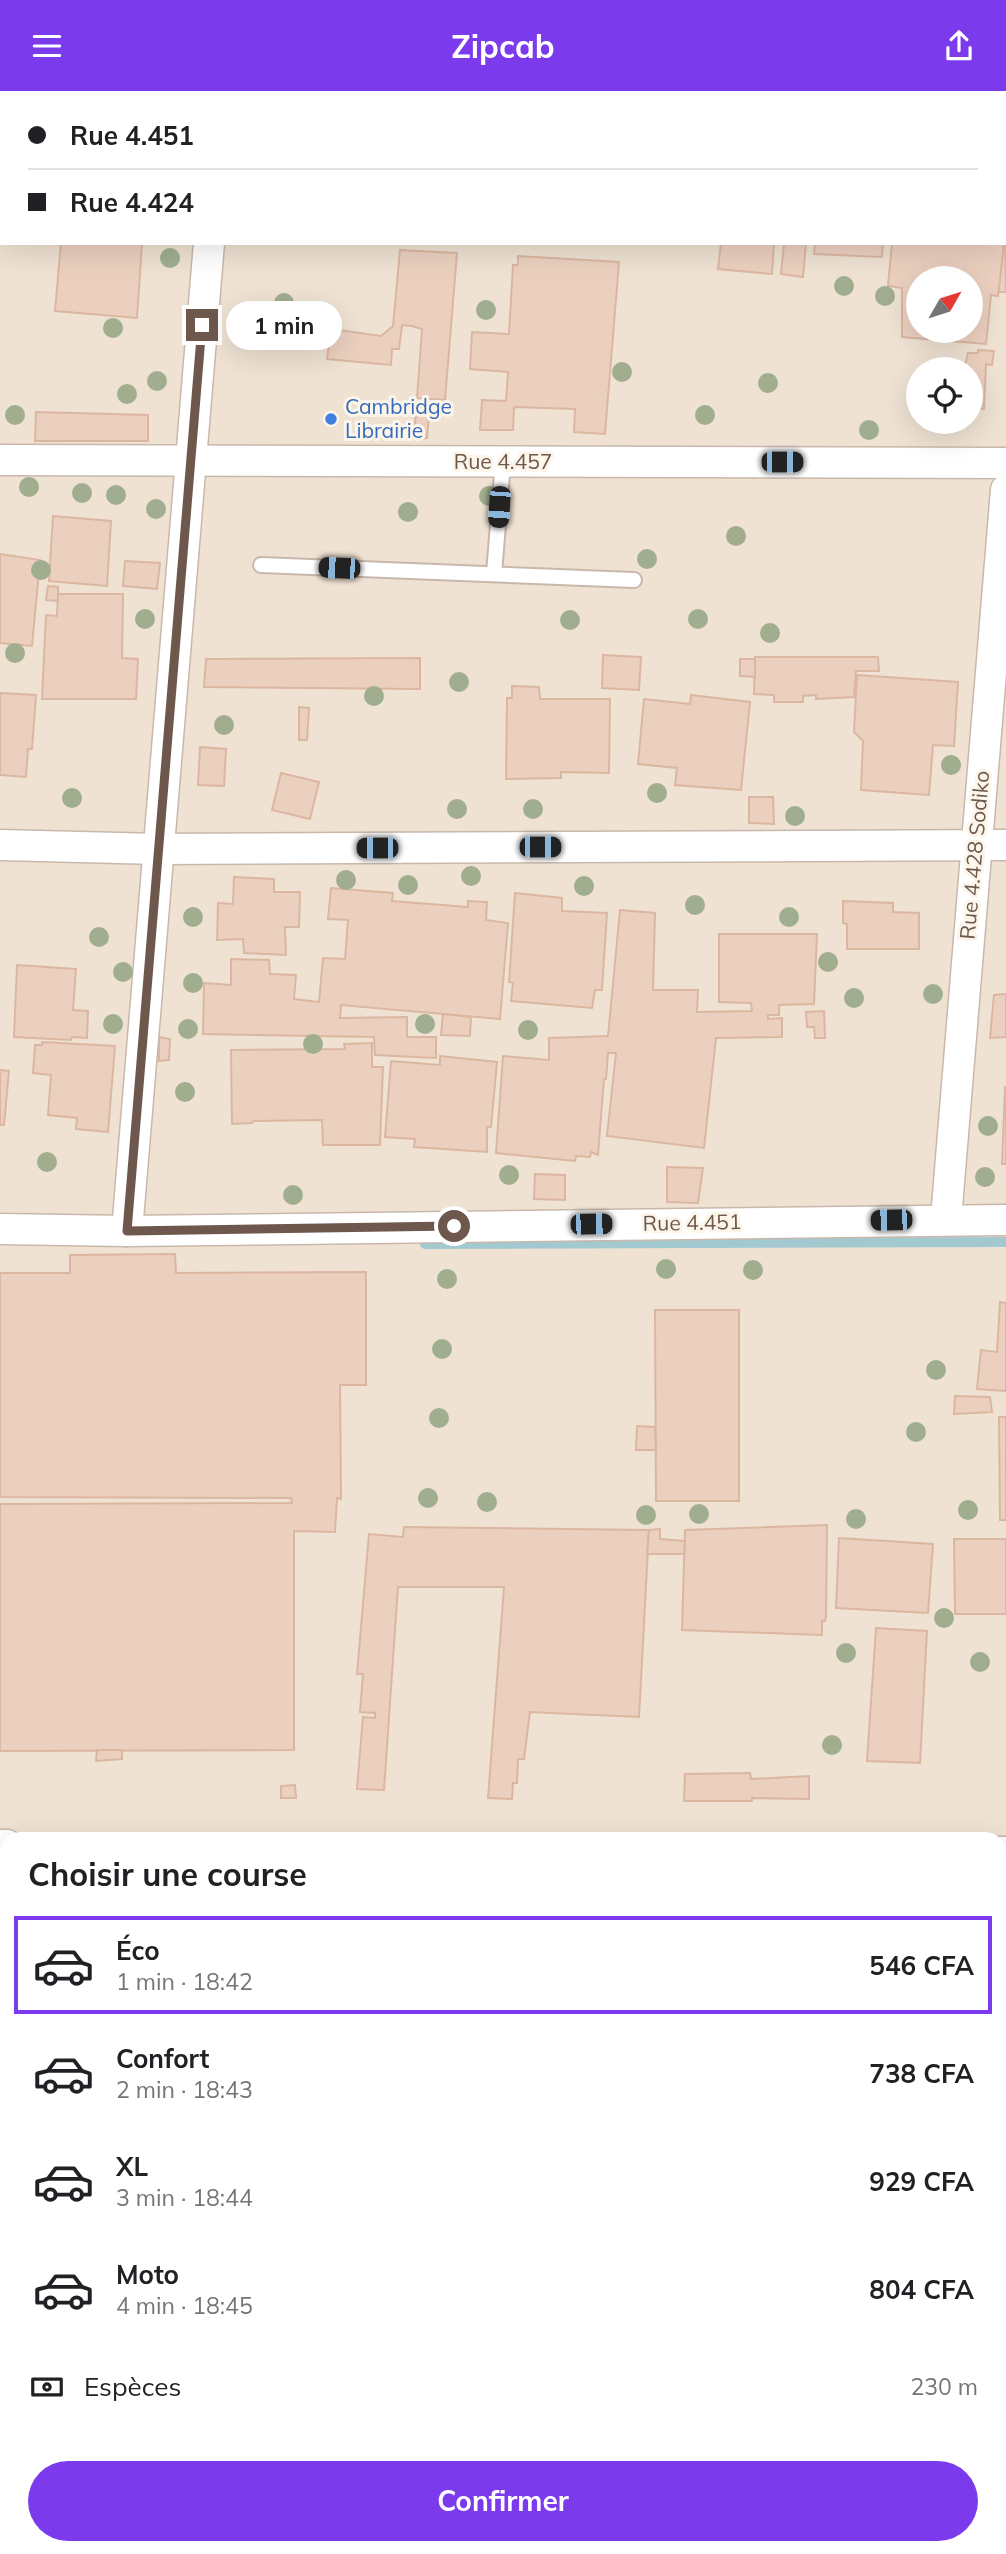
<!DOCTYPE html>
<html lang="fr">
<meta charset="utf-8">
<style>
:root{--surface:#fff;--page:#f2f2f2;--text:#202124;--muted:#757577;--line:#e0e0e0;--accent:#7c3aed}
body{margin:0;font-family:Mulish,sans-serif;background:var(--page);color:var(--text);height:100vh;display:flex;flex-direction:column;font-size:26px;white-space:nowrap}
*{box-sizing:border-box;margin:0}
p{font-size:23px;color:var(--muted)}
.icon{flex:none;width:38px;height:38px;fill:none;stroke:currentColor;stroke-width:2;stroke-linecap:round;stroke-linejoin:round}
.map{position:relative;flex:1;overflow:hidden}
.side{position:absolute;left:0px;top:1741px;width:1006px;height:723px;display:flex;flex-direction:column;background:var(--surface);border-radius:21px 21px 0 0;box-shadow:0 7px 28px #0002}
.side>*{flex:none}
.top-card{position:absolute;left:0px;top:0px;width:1006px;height:154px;box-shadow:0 7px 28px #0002;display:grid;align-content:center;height:154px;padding:0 28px;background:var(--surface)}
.needle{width:46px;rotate:51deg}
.fabs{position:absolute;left:906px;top:175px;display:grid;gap:14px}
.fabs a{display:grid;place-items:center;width:77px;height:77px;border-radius:50%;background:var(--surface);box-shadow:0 7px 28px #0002;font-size:35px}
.end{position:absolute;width:32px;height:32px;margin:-16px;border:9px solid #6e584d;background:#fff;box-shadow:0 0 0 4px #fff}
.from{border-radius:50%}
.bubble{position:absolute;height:49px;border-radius:24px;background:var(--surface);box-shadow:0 7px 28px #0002;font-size:23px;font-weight:700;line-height:49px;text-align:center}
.car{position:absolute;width:21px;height:42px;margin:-21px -10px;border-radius:9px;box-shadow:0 0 5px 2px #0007;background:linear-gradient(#222 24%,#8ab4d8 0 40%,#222 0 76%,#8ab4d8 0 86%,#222 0)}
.top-card b{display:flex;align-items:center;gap:24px;height:66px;font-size:26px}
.top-card b+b{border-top:2px solid var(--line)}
.top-card i{width:18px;height:18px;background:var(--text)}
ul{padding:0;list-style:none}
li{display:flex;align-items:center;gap:21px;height:98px;margin:0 14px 10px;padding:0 14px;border:4px solid transparent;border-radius:0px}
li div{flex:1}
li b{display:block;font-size:26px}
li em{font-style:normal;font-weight:700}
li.selected{border-color:var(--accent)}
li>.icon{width:63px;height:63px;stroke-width:1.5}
h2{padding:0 28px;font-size:32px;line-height:84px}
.pay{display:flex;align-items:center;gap:18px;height:77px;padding:0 28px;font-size:26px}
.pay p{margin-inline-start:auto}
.button{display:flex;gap:14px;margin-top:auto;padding:14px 28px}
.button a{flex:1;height:80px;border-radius:42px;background:var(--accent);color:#fff;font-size:28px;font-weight:700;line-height:80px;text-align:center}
header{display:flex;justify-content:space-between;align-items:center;height:91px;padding:0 28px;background:var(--accent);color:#fff;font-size:32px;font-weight:700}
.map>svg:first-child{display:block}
.residential{fill:#efe2d3;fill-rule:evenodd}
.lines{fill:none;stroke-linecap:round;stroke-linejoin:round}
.stream{stroke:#a3c9d0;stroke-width:10}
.building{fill:#ebd0bf;stroke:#dbb7a1;stroke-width:2;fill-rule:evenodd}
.lane-casing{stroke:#c8b8ac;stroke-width:18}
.street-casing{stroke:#c8b8ac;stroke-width:33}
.lane{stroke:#fff;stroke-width:14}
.street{stroke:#fff;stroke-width:30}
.tree{fill:#a0ae8f}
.route{stroke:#6e584d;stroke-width:9}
.shop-dot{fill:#3f7fe0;stroke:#fcf5e9;stroke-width:2.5}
.labels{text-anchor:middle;stroke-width:6;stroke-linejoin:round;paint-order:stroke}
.shop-label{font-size:21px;fill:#366cbe;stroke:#fcf5e9;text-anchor:start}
.street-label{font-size:21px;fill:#6e584d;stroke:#fcf5e9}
</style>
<header><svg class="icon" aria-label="menu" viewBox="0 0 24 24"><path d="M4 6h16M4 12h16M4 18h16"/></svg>Zipcab<svg class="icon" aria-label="share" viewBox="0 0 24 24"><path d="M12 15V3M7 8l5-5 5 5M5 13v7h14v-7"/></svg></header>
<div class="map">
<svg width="1006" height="2463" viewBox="0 0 1006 2463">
<rect width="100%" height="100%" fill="#f9f0e4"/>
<path class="residential" d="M0,0h1006v2463h-1006zM2,2h1002v150h-1002zM919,187h52v53h-52zM919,278h52v53h-52zM7,1748h992v709h-992z"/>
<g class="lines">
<polyline class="stream" points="425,1153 1006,1151"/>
</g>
<g class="building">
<polygon points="0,0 60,0 2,2 2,35"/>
<polygon points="64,0 201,0 64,2"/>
<polygon points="913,0 998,0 913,2"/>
<polygon points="1005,140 1006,201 998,201 1004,152"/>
<polygon points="61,152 142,152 137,227 55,220"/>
<polygon points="721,152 774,152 772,183 718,178"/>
<polygon points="784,152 806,152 803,186 781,183"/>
<polygon points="815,152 883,152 882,166 814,163"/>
<path d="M892,152h112l-6,53 -7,-1 -5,49 -84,-7v-49l-14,-2zM919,187h52v53h-52z"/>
<polygon points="400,159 457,162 445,309 417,307 422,238 412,235 402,234 399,258 392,258 391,274 327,268 331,238 381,245 393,235"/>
<polygon points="518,165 619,171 605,343 574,341 575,318 514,316 513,339 480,339 482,309 506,310 508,281 470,278 472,241 509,243 513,174 518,174"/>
<polygon points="978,259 994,260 992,274 986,273 984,318 971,317 971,278 964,278 968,262 978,262"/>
<polygon points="36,321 148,324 148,350 35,350"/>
<polygon points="416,323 429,325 427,347 413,348"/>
<polygon points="53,425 111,430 107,495 49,490"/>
<polygon points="0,463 40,469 32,555 0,552"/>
<polygon points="125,470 160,472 157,498 123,495"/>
<polygon points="48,495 58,496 58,510 46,509"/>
<polygon points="58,503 123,503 122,567 138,568 136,608 42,608 46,524 57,525"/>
<polygon points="603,564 641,566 639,599 602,597"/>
<polygon points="755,566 878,566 879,580 856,580 854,606 816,608 816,604 803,605 803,611 774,611 774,604 754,603"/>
<polygon points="420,567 420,598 204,596 206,568"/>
<polygon points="740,568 755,568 755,586 740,585"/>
<polygon points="857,584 958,591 954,655 933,654 929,704 861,699 863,650 854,641"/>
<polygon points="512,595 539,596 540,608 610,608 609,682 561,681 561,687 506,688 507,607 512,607"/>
<polygon points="0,602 36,604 32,658 28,658 26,686 0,684"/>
<polygon points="691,604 750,611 741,699 675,694 677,677 638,673 644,608 690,613"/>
<polygon points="299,616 309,617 307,649 299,649"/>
<polygon points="200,656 226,658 224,695 198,694"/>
<polygon points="281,682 319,691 310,728 272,719"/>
<polygon points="749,706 773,706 774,733 749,732"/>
<polygon points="234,786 274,788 274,801 300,801 299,836 285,836 286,864 244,862 243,848 217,849 218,812 233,813"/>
<polygon points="331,797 393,802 392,810 468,816 468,810 487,811 486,829 508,832 500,928 341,914 340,927 407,926 407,946 436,946 436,967 375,964 374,946 203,943 204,892 231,894 231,868 269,869 270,883 296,884 294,908 319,911 323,867 345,868 348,829 328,828"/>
<polygon points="515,802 562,807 562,820 607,822 602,899 595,899 592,917 511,910 513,892 509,891"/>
<polygon points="843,810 893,812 893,821 919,822 919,858 847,858 847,833 843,832"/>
<polygon points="620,819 655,822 653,899 698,899 697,921 752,920 751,912 719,911 719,843 817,843 814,913 779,914 779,924 768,924 768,928 782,927 782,946 716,947 704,1057 607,1045 616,962 608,962 606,988 604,988 598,1064 591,1061 590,1066 576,1065 575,1070 496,1062 503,965 549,969 549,947 608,945"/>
<polygon points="17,874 76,878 73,919 88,920 87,947 72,946 71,949 14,946"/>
<polygon points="1006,903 1006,946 990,947 994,904"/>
<polygon points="824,920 825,947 815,947 814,936 807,936 806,921"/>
<polygon points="443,923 471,926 470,945 441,944"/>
<polygon points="159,946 170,948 169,969 159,970"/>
<polygon points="42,951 115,955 108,1041 76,1038 77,1027 48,1024 51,984 33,982 35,954 42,954"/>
<polygon points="372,952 372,976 383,976 380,1054 323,1054 322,1029 253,1030 252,1032 232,1033 231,959 345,958 344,953"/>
<polygon points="440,965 497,971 491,1036 487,1036 487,1061 414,1056 415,1048 385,1046 391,970 440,974"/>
<polygon points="0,979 9,980 4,1034 0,1034"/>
<polygon points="1005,996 1006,996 1006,1073 1002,1073"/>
<polygon points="667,1076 703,1077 698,1112 667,1111"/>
<polygon points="535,1083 565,1084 565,1109 534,1108"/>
<polygon points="175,1163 176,1182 366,1181 366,1294 340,1294 341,1408 337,1407 335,1441 294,1440 294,1659 0,1660 0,1413 292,1412 291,1407 0,1406 0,1182 70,1182 70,1164"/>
<polygon points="1000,1211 1006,1212 1006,1300 977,1298 981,1259 997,1261"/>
<polygon points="655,1219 739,1219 739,1410 656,1410"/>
<polygon points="955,1305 990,1306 992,1321 954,1323"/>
<polygon points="999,1326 1006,1326 1006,1429 1000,1429"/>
<polygon points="637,1335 655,1336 656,1359 636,1359"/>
<polygon points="827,1434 826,1526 825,1530 822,1530 822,1544 682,1539 685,1439"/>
<polygon points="404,1436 649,1439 639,1626 530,1621 524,1668 518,1668 517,1692 513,1692 512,1708 488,1707 504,1496 398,1496 384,1699 357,1698 363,1626 375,1627 375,1622 360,1621 363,1583 357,1583 369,1443 403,1446"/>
<polygon points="660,1438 660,1448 685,1450 684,1463 647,1463 649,1439"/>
<polygon points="839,1447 933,1453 928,1522 836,1517"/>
<polygon points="954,1448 1006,1448 1006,1523 955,1523"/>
<polygon points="876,1537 927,1540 920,1672 867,1670"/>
<polygon points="97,1659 122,1659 122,1668 96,1670"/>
<polygon points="750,1682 751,1688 809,1685 809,1708 752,1707 752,1710 684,1710 685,1683"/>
<polygon points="295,1694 296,1707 281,1707 281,1695"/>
<rect x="0" y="1818" width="7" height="23"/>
<rect x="0" y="1841" width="7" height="131"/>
<polygon points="999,1878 1006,1879 1006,1960 999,1959"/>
<rect x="999" y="1971" width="7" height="52"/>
<rect x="0" y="1972" width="7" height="93"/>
<polygon points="999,2263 1006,2263 1006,2328 999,2327"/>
<polygon points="999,2328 1006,2328 1006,2351 999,2350"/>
<polygon points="999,2351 1006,2351 1006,2387 999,2388"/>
<polygon points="999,2397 1006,2398 1006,2458 990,2457 999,2457"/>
<polygon points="81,2457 144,2457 144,2463 80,2463"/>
</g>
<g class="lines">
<defs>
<g id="lane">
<polyline points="261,474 634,489"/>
<polyline points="494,483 503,371"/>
</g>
<g id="street">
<polyline points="222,2 222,0"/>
<polyline points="0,369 1006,372"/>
<polyline points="0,754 159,758 1006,754"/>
<polyline points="946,1128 1006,399"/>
<polyline points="0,1138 127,1140 1006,1129"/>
<polyline points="127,1140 209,152"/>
<polyline points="0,1754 7,1754"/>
<polyline points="999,1761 1006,1761"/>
<polyline points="0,2165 7,2165"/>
<polyline points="999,2165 1006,2165"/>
<polyline points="20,2463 21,2457"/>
<polyline points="830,2463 831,2457"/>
</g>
</defs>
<use href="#lane" class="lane-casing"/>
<use href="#street" class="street-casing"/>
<use href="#lane" class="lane"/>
<use href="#street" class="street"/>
</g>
<g class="tree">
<circle cx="170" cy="167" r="10"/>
<circle cx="844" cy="195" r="10"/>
<circle cx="885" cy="205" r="10"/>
<circle cx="284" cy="212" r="10"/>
<circle cx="486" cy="219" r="10"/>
<circle cx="113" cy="237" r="10"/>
<circle cx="622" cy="281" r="10"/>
<circle cx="157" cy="290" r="10"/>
<circle cx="768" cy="292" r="10"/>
<circle cx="127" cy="303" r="10"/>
<circle cx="15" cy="324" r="10"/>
<circle cx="705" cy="324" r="10"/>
<circle cx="869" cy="339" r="10"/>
<circle cx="29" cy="396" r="10"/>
<circle cx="82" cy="402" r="10"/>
<circle cx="116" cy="404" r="10"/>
<circle cx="489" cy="405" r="10"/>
<circle cx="156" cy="418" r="10"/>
<circle cx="408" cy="421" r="10"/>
<circle cx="736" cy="445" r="10"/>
<circle cx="647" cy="468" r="10"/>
<circle cx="41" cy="479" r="10"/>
<circle cx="145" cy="528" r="10"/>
<circle cx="698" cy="528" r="10"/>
<circle cx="570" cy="529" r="10"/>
<circle cx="770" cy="542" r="10"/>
<circle cx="15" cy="562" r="10"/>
<circle cx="459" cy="591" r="10"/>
<circle cx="374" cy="605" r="10"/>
<circle cx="224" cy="634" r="10"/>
<circle cx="951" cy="674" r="10"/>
<circle cx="657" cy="702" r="10"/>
<circle cx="72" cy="707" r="10"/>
<circle cx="457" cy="718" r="10"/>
<circle cx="533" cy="718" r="10"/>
<circle cx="795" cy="725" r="10"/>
<circle cx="471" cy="785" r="10"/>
<circle cx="346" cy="789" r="10"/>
<circle cx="408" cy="794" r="10"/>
<circle cx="584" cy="795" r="10"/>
<circle cx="695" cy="814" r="10"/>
<circle cx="193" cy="826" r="10"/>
<circle cx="789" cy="826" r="10"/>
<circle cx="99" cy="846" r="10"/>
<circle cx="828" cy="871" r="10"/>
<circle cx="123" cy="881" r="10"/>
<circle cx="193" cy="892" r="10"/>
<circle cx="933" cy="903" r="10"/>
<circle cx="854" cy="907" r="10"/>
<circle cx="113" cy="933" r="10"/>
<circle cx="425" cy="933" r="10"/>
<circle cx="188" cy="938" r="10"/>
<circle cx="528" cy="939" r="10"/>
<circle cx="313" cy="953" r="10"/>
<circle cx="185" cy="1001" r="10"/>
<circle cx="988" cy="1035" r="10"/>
<circle cx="47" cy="1071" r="10"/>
<circle cx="509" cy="1084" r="10"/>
<circle cx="985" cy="1086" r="10"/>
<circle cx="293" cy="1104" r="10"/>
<circle cx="666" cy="1178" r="10"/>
<circle cx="753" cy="1179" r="10"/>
<circle cx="447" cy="1188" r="10"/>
<circle cx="442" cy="1258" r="10"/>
<circle cx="936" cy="1279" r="10"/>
<circle cx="439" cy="1327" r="10"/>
<circle cx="916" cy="1341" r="10"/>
<circle cx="428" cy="1407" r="10"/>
<circle cx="487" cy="1411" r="10"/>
<circle cx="968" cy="1419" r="10"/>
<circle cx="699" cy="1423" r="10"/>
<circle cx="646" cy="1424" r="10"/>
<circle cx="856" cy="1428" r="10"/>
<circle cx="944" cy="1527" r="10"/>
<circle cx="846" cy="1562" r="10"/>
<circle cx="980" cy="1571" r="10"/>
<circle cx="832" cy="1654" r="10"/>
</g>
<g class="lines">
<polyline class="route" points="202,234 127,1140 454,1135"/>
</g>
<circle class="shop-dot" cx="331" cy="328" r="7"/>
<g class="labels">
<g class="shop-label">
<text x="345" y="323">Cambridge<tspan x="345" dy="24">Librairie</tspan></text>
</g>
<g class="street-label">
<text x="503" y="378">Rue 4.457</text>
<text transform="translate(975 764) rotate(-85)" y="7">Rue 4.428 Sodiko</text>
<text transform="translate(692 1132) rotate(-1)" y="7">Rue 4.451</text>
</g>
</g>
</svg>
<div class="fabs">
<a><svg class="needle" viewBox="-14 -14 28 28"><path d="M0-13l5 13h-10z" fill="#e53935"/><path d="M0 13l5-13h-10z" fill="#757577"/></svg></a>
<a><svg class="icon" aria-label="locate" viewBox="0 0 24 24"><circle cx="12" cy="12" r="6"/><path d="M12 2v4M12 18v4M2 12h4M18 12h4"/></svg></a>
</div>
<i class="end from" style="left:454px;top:1135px"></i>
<i class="end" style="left:202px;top:234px"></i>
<div class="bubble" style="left:226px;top:210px;width:116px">1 min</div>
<i class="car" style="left:782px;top:371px;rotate:90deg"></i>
<i class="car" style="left:499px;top:416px;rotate:184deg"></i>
<i class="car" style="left:339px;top:477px;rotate:272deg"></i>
<i class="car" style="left:540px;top:756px;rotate:90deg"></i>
<i class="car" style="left:377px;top:757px;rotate:270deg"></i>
<i class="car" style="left:891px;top:1129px;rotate:269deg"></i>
<i class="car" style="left:591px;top:1133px;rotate:89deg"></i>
<div class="top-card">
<b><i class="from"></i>Rue 4.451</b>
<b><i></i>Rue 4.424</b>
</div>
<section class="side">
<h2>Choisir une course</h2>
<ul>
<li class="selected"><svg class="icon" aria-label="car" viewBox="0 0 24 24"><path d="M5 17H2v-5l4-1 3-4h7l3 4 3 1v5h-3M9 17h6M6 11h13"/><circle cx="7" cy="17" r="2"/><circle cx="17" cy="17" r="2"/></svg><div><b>Éco</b><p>1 min · 18:42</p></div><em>546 CFA</em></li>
<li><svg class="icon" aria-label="car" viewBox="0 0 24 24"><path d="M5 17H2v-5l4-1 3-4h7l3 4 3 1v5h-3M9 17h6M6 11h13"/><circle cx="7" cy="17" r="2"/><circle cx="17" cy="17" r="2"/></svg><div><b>Confort</b><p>2 min · 18:43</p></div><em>738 CFA</em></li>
<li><svg class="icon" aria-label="car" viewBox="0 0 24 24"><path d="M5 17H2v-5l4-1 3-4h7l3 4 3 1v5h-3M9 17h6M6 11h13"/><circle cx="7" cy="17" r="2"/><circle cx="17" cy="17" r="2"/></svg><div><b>XL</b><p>3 min · 18:44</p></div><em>929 CFA</em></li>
<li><svg class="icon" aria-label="car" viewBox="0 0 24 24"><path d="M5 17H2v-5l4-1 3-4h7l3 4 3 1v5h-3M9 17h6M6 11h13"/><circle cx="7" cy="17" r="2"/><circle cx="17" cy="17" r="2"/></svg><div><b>Moto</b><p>4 min · 18:45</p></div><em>804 CFA</em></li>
</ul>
<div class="pay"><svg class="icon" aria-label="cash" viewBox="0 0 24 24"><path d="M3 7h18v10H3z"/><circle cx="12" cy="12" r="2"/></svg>Espèces<p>230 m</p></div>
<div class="button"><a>Confirmer</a></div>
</section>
</div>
